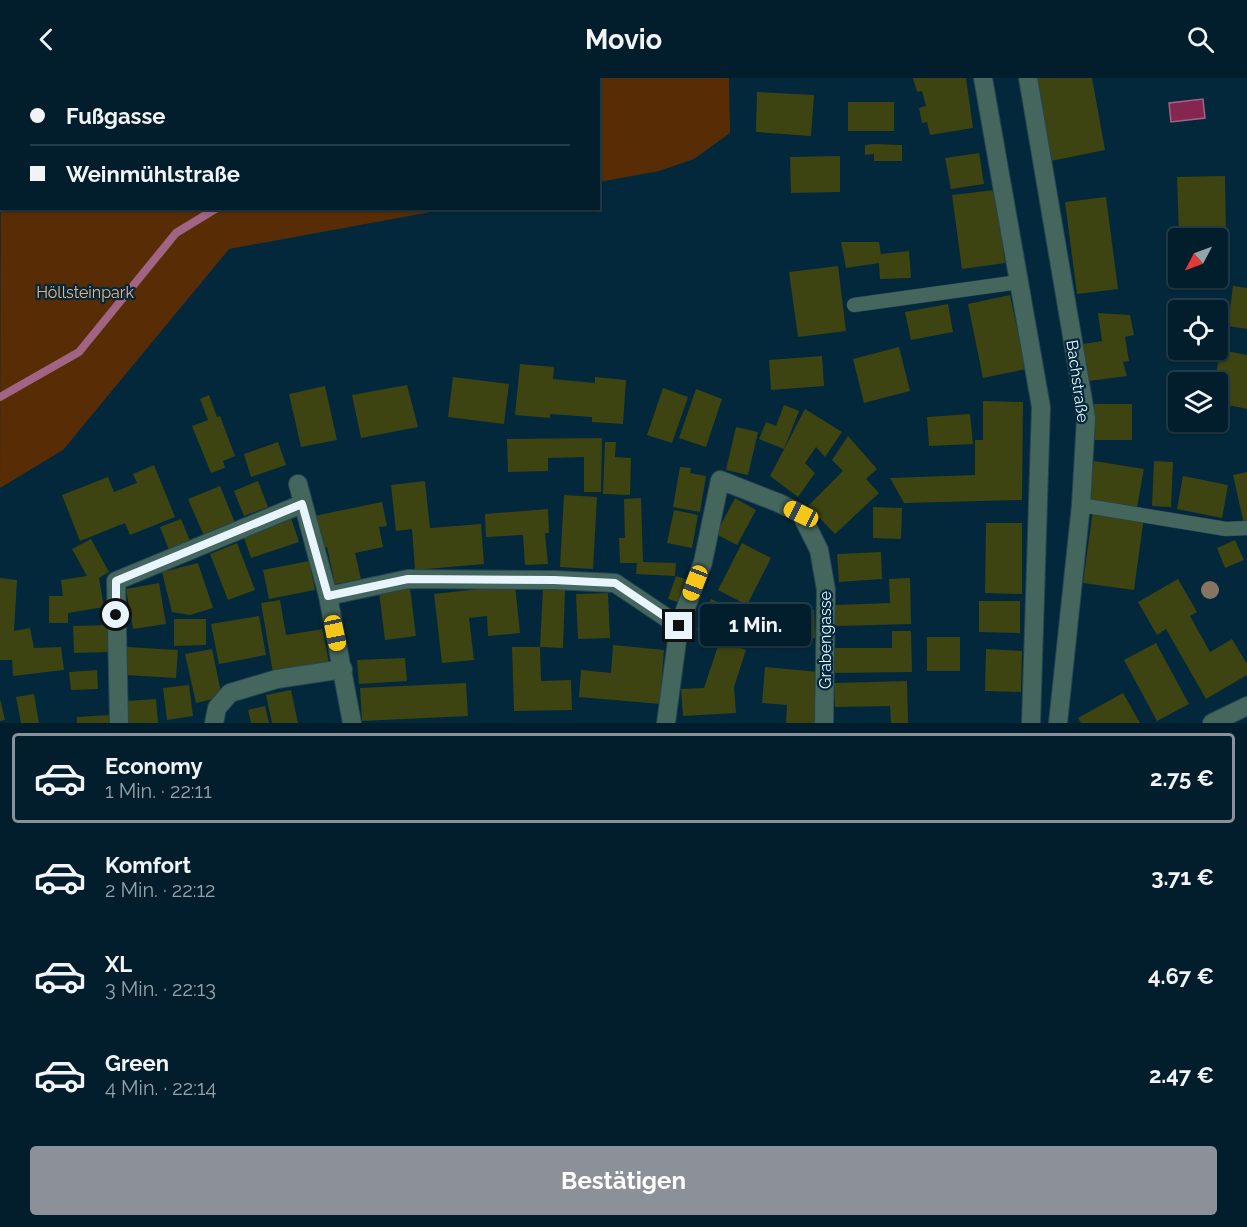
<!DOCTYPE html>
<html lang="de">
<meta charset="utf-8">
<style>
:root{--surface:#021e2c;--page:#0c2734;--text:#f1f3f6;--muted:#96a2a9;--line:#233c48;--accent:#8c9099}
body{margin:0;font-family:Raleway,sans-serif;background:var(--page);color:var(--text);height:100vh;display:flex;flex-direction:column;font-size:22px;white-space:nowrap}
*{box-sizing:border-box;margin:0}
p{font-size:20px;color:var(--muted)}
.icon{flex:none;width:33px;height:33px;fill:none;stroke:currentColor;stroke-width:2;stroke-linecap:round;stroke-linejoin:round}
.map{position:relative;height:645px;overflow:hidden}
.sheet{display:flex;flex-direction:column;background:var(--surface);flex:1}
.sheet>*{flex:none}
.banner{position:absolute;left:0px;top:0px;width:600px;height:132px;box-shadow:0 2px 4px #0004,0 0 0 2px var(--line);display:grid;align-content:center;height:132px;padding:0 30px;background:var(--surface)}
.needle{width:39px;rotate:229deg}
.controls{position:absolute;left:1168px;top:150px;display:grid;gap:12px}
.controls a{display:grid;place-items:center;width:60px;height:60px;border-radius:6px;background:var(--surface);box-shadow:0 2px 4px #0004,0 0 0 2px var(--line);font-size:30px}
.end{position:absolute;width:27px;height:27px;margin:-14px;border:8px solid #e9f5fe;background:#111;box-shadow:0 0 0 3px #111}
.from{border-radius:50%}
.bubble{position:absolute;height:42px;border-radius:6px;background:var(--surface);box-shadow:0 2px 4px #0004,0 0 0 2px var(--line);font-size:20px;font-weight:700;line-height:42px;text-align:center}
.car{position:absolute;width:18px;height:36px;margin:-18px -9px;border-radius:8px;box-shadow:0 0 4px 2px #0007;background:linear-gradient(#f5c518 24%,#345 0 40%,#f5c518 0 76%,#345 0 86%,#f5c518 0)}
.banner b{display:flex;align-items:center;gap:21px;height:57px;font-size:22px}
.banner b+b{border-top:2px solid var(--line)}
.banner i{width:15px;height:15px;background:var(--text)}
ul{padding:10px 0 0;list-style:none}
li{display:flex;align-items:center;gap:18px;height:90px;margin:0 12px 9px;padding:0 18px;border:3px solid transparent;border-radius:6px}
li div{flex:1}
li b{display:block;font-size:22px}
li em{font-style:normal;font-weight:700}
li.current{border-color:var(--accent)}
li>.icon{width:54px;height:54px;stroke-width:1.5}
.action{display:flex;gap:12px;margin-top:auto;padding:12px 30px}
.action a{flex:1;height:69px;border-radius:6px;background:var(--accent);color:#fff;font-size:24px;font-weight:700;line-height:69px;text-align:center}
header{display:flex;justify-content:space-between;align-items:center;height:78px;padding:0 30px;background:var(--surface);font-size:27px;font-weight:700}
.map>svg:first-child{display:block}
.green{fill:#582d05}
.water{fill:#842650;stroke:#a26484;stroke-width:1.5}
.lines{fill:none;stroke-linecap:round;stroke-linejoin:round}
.stream{stroke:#a26484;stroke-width:8}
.building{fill:#3d4311}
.lane-casing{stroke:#234556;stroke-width:15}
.street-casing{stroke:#234556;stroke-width:20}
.lane{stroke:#45665d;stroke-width:14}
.street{stroke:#45665d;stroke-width:18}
.tree{fill:#877362}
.route{stroke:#e9f5fe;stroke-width:8}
.labels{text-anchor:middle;stroke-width:4.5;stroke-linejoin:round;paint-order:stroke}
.park-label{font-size:16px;fill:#f3b182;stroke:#03283b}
.street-label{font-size:16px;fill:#e9f5fe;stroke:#03283b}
</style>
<header><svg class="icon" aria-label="back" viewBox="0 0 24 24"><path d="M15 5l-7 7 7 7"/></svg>Movio<svg class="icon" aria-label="search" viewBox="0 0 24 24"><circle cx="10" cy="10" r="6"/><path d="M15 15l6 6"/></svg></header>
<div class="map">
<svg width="1247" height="645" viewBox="0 0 1247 645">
<rect width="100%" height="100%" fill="#03283b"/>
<g class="green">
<polygon points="27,0 729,0 730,55 694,81 659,93 599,104 598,2 25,1"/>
<polygon points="1,16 2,130 447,131 229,171 63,372 0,410"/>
</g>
<polygon class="water" points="1203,21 1205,40 1171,44 1169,25"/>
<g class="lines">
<g class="stream">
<polyline points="327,2 328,0"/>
<polyline points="0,319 79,274 176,155 217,130"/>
</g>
</g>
<g class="building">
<polygon points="913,0 966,0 973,50 930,57 927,44 922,45 919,30 926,28 922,13 917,14"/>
<polygon points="1036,0 1092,0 1105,72 1051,83"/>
<polygon points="757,14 814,17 811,58 756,54"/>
<rect x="848" y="24" width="46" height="29"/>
<polygon points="874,66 902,67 902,83 874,83 874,76 865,77 865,67"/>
<polygon points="979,75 984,106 951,111 945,80"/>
<polygon points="840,78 840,114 791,115 790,79"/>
<polygon points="1225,98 1226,155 1179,156 1177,99"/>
<polygon points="995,112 1005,185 962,191 952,117"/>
<polygon points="1106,119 1118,211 1077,216 1065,124"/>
<polygon points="841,164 879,164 881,176 909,173 911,200 880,201 879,185 846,190"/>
<polygon points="838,188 846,253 798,259 789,194"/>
<polygon points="1233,208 1247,210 1247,251 1228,248"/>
<polygon points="1010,217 1026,291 983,300 968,226"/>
<polygon points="948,226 953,254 911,262 905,234"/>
<polygon points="1098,235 1130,237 1134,257 1125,259 1129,283 1123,284 1127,298 1089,303 1083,266 1102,263"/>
<polygon points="899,269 910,313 864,325 853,281"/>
<polygon points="1221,272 1247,277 1247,331 1218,325 1218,304 1214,304"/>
<polygon points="822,278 824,308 771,312 769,282"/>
<polygon points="520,286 554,289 553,301 595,305 595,299 626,302 623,346 592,344 592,339 550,336 550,340 515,337"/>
<polygon points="453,299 509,306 504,346 448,339"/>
<polygon points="407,307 418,349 361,360 352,317"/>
<polygon points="325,308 337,362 301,369 289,316"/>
<polygon points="663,310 688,319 672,365 647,357"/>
<polygon points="696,311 722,321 706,369 679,360"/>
<polygon points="209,317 217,339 220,338 235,378 223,383 225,390 211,395 192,348 208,342 200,321"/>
<polygon points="983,323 1023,324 1022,422 904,425 890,400 975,397 975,362 983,362"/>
<polygon points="1094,326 1132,326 1132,362 1095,362"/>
<polygon points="784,327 799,333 784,371 759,361 766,344 776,348"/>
<polygon points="805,331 842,354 825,379 816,369 805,385 815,395 798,419 770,398"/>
<polygon points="970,336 973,366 929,368 927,339"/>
<polygon points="736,349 758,354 748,397 726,392"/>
<polygon points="848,358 877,391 866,401 879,415 835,456 808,428 843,393 832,382"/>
<polygon points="602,360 601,414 584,414 584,379 548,380 548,393 508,394 507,361"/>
<polygon points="278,364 286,387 251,399 244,376"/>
<polygon points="605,364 616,364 615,379 631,380 630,417 603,416"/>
<polygon points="1094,383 1144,391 1137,429 1088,421"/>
<polygon points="1154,383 1173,384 1171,429 1152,428"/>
<polygon points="154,387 175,439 130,457 125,445 80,463 62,417 108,399 114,414 137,405 133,396"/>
<polygon points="680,389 691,390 690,395 706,398 700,434 673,429"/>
<polygon points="1247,394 1247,446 1244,446 1233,397"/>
<polygon points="1183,398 1228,407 1222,440 1177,431"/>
<polygon points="258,403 268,429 244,438 234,413"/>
<polygon points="425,403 430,450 481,446 484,486 415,492 412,451 396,453 391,407"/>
<polygon points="220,408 235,445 204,458 188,421"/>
<polygon points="564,417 597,419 593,491 560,489"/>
<polygon points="641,420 643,484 676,485 675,498 636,496 637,485 620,485 619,460 625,460 624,421"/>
<polygon points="735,420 756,432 737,467 716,456"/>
<polygon points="382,424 387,448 379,449 383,469 355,475 361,501 335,506 327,469 321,471 314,438"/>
<polygon points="873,429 902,430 901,461 873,460"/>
<polygon points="548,431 549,455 545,455 548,486 525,487 523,457 486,459 485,436"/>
<polygon points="674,432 698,437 692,470 667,465"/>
<polygon points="1093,432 1144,439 1134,512 1083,505"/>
<polygon points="291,440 299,464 251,480 243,457"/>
<polygon points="181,441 190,463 169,472 160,449"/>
<polygon points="986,445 1022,445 1022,516 985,515"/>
<polygon points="91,461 109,494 99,500 104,529 68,535 68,545 49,545 49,518 63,518 61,502 87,498 72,471"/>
<polygon points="1235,462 1244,482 1225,490 1217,470"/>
<polygon points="237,465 255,512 228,522 210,476"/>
<polygon points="742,465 771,480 747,527 718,512"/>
<polygon points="881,474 882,501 839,504 837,476"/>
<polygon points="309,483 315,512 269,521 263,492"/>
<polygon points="198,485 213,530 190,537 172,534 162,494"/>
<polygon points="676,498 691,503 684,526 668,521"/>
<polygon points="0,500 17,502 14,553 30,550 34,570 61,569 64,592 13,598 12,582 0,582"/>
<polygon points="910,500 911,546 835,548 834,527 890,525 889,501"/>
<polygon points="1178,501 1197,534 1190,538 1210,574 1232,561 1247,586 1247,597 1206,621 1166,551 1157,557 1138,524"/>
<polygon points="159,505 166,546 133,551 126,511"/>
<polygon points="515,507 520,555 488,558 487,538 469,540 474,582 442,585 434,516"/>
<polygon points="410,510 416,558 385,562 379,514"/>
<polygon points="543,511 565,512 563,570 540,569"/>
<polygon points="608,515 610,560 578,561 576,516"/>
<polygon points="711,521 753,539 740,570 746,572 734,609 736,635 683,638 681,611 704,610 720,562 697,552"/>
<polygon points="280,522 286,557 323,551 329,586 273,595 261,525"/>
<polygon points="979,523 1020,523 1020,555 979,554"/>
<polygon points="814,532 815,560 766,562 765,534"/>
<polygon points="259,538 266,577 219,586 211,546"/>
<polygon points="174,541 206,541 206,567 174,568"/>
<polygon points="108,547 109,574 74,575 73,548"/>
<polygon points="892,553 911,553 912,594 834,595 834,570 892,570"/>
<rect x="927" y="559" width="33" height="34"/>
<polygon points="1156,565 1189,626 1157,643 1124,582"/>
<polygon points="613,567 664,572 660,626 579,619 581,592 611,595"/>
<polygon points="127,569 178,572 176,600 125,597"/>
<polygon points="512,569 540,569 541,603 571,602 572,632 514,633"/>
<polygon points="212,571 222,619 196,625 185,576"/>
<polygon points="986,571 1022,573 1021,614 985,613"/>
<polygon points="405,580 407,603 359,606 357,582"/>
<polygon points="765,589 819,594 815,645 786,645 787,627 762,625"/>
<polygon points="97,592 98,611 71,612 69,594"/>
<polygon points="907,603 908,645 891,645 890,628 835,629 834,605"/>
<polygon points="466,605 468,638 362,643 360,610"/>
<polygon points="189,607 193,638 167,642 163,610"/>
<polygon points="291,612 298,645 272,645 266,617"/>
<polygon points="1123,615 1140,645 1081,645 1078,640"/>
<polygon points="34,616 39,645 21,645 16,619"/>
<polygon points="0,621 5,642 0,643"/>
<polygon points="156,621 158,645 128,645 126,623"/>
<polygon points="265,628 269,645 251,645 248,632"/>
<polygon points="110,637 110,645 77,645 77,639"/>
</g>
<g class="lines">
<defs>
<g id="lane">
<polyline points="854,227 1019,204"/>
<polyline points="1081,427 1226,451 1247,450"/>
</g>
<g id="street">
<polyline points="983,0 1041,329 1031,645"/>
<polyline points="1028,0 1086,340 1081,427 1058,645"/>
<polyline points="298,406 328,518 352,645"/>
<polyline points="328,518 408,501 554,502 615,505 679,548"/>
<polyline points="119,645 116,503 302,426"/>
<polyline points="214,645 217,630 230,615 277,601 343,591"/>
<polyline points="666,645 679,548 703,484 720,402 779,425 801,436 819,472 826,512 824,645"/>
<polyline points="1212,645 1247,628"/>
</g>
</defs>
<use href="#lane" class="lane-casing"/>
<use href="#street" class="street-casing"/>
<use href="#lane" class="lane"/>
<use href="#street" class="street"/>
</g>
<circle class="tree" cx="1210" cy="512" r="9"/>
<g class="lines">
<polyline class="route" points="116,537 116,503 302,426 328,518 408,501 554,502 615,505 679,548"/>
</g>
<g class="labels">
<g class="park-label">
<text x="85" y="220">Höllsteinpark</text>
</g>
<g class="street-label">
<text transform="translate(1078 303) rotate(82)" y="6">Bachstraße</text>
<text transform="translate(825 562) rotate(-90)" y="6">Grabengasse</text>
</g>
</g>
</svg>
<div class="controls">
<a><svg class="needle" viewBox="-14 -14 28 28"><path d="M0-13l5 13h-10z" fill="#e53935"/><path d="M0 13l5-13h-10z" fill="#96a2a9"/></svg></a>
<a><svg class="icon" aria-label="locate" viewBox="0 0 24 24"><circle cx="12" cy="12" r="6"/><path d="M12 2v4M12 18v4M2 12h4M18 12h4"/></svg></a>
<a><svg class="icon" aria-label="layers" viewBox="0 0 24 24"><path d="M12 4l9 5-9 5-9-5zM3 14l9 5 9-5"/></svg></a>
</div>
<i class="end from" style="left:116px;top:537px"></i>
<i class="end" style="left:679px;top:548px"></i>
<div class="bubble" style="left:700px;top:526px;width:111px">1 Min.</div>
<i class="car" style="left:801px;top:436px;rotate:296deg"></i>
<i class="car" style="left:695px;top:505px;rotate:201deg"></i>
<i class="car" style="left:335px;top:555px;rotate:168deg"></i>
<div class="banner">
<b><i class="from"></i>Fußgasse</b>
<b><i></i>Weinmühlstraße</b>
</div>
</div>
<section class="sheet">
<ul>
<li class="current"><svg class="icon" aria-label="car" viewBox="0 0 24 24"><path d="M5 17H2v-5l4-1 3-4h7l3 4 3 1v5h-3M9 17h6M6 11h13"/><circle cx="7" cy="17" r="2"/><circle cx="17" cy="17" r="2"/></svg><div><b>Economy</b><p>1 Min. · 22:11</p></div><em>2.75 €</em></li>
<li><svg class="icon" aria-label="car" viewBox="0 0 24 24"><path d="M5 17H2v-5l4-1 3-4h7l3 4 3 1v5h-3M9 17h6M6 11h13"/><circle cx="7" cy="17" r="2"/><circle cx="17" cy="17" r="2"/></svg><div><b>Komfort</b><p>2 Min. · 22:12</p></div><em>3.71 €</em></li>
<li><svg class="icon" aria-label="car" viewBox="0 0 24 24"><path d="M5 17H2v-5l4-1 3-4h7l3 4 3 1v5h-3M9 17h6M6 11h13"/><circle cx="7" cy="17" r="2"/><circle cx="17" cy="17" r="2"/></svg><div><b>XL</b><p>3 Min. · 22:13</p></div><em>4.67 €</em></li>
<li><svg class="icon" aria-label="car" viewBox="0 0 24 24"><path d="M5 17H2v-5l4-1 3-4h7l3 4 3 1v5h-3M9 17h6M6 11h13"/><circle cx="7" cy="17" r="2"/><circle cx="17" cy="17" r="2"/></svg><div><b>Green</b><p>4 Min. · 22:14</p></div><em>2.47 €</em></li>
</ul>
<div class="action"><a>Bestätigen</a></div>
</section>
